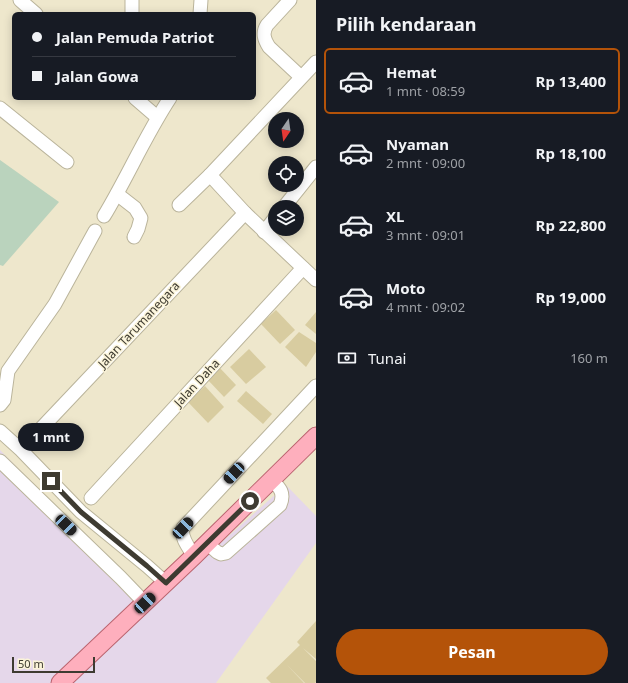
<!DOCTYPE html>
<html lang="id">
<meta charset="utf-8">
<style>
:root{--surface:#171b24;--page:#242831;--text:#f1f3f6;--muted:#9ea1a6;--line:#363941;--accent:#b45309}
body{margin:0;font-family:"Noto Sans",sans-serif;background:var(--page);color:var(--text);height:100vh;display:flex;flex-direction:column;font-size:15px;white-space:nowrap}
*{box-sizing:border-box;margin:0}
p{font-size:13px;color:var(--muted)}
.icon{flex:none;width:22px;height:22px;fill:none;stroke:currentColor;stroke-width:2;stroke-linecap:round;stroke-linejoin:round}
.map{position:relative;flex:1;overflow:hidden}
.side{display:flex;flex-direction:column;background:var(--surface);width:312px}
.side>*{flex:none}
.hud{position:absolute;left:12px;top:12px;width:244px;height:88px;border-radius:6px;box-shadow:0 2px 10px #0003;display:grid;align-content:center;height:88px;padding:0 20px;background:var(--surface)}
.needle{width:26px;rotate:193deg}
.buttons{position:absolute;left:268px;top:112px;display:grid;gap:8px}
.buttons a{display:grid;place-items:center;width:36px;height:36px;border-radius:50%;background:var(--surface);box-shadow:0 2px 10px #0003;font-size:20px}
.scale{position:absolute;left:12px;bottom:10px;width:83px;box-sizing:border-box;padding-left:4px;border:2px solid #3e3b31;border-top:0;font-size:11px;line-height:14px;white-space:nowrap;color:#3e3b31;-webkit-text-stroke:3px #fbf4d9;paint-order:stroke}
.end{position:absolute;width:18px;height:18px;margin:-9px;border:5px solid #3e3b31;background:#fff;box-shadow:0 0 0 2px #fff}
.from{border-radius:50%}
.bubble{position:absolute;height:28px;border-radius:14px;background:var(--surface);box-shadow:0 2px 10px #0003;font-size:13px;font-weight:700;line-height:28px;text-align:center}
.car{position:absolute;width:12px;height:24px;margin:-12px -6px;border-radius:5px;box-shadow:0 0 3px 1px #0007;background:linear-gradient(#222 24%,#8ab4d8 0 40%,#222 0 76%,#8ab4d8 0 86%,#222 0)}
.hud b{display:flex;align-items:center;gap:14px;height:38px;font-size:15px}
.hud b+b{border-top:1px solid var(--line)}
.hud i{width:10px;height:10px;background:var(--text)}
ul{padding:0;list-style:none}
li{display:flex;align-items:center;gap:12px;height:66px;margin:0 8px 6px;padding:0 12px;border:2px solid transparent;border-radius:6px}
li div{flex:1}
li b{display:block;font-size:15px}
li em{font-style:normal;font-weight:700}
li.active{border-color:var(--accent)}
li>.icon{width:36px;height:36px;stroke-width:1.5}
h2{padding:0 20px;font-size:18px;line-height:48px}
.pay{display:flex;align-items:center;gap:10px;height:44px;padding:0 20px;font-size:15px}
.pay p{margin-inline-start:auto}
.action{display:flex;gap:8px;margin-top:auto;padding:8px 20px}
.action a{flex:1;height:46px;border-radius:24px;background:var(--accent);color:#fff;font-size:16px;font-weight:700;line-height:46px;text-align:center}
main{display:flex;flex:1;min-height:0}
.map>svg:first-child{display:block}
.commercial{fill:#e5d7ea}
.green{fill:#bad3bd}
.building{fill:#d8cca0}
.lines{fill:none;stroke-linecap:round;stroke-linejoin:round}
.minor-casing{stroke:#bab49b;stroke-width:15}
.major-casing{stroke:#ba646f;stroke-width:19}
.minor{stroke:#fff;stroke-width:13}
.major{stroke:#feafbd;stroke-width:17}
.route{stroke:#3e3b31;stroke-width:5}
.labels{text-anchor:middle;stroke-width:3;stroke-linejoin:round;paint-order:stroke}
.street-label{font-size:12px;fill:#3e3b31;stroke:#fbf4d9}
</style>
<main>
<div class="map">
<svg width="316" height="683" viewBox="0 0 316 683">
<rect width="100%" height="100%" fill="#eee7cc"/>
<polygon class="commercial" points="0,450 152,604 286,485 316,516 316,543 216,683 0,683"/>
<polygon class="green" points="0,160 59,202 3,266 0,265"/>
<g class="building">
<polygon points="276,310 295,330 280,344 261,324"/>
<polygon points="316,312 316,334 305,325"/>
<polygon points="299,332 316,343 316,352 306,367 285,347"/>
<polygon points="249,349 266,367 246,384 230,367"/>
<polygon points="219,367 236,385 224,397 207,379"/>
<polygon points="205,386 224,407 208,423 188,402"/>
<polygon points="246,391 272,414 263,424 237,401"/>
<polygon points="316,621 316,659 303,648 316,661 316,682 315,683 305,683 287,665 304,683 271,683 266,678 300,645 297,642"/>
</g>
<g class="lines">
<defs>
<g id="minor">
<polyline points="20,0 36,14"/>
<polyline points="132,0 132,14"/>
<path d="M290,0l-23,25c-5,8 -3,14 2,22l32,30"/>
<polyline points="200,14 201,0"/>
<polyline points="135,98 157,117"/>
<polyline points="0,108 67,162"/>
<polyline points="210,175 245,213 316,280"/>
<polyline points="117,194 135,208 141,218 138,229 134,237"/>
<polyline points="179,205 210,175 316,62"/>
<polyline points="284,207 316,167"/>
<path d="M104,216c23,-38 41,-80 66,-118"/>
<polyline points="264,232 275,218"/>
<polyline points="0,405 4,400 8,371 55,304 95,231"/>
<polyline points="0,431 21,450 81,512 147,566 166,583"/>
<polyline points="33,437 245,213"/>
<polyline points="0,461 121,578 145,603"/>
<polyline points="91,498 303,268"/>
<path d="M207,543l10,9 4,2 5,-1 54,-48c5,-12 0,-17 -8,-25"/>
<path d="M194,556c-5,-8 -14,-19 -11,-28l133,-142"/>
</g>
<polyline id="major" points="60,683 194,556 316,436"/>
</defs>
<use href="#minor" class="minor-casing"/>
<use href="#major" class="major-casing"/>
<use href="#minor" class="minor"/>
<use href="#major" class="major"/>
</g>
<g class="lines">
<polyline class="route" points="51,481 81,512 147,566 166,583 250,501"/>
</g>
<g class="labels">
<g class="street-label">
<text transform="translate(139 325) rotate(-47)" y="4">Jalan Tarumanegara</text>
<text transform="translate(197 383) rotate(-47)" y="4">Jalan Daha</text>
</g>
</g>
</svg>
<div class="buttons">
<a><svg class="needle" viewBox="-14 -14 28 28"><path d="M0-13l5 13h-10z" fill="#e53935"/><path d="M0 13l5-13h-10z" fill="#9ea1a6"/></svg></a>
<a><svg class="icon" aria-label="locate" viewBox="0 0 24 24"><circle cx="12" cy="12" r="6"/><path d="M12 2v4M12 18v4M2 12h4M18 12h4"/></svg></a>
<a><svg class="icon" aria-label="layers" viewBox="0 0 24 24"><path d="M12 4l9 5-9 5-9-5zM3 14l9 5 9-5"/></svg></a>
</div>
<div class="scale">50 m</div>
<i class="end from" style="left:250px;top:501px"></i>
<i class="end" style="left:51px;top:481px"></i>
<div class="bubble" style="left:18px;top:423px;width:66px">1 mnt</div>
<i class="car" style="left:234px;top:473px;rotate:223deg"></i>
<i class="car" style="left:66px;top:525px;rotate:134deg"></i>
<i class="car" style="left:183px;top:528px;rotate:43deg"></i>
<i class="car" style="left:145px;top:603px;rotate:47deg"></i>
<div class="hud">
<b><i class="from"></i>Jalan Pemuda Patriot</b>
<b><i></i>Jalan Gowa</b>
</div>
</div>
<section class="side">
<h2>Pilih kendaraan</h2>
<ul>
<li class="active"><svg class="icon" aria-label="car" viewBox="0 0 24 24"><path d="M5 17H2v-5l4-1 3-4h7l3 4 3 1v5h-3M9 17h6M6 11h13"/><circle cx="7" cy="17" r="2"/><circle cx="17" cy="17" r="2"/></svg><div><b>Hemat</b><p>1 mnt · 08:59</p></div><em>Rp 13,400</em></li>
<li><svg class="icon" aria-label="car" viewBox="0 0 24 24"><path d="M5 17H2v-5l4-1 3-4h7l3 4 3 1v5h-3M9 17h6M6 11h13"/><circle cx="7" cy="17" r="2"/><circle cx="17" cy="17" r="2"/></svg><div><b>Nyaman</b><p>2 mnt · 09:00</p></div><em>Rp 18,100</em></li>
<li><svg class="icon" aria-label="car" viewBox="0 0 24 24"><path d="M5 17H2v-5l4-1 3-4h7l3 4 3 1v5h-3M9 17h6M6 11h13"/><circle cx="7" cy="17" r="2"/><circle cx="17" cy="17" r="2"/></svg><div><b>XL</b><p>3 mnt · 09:01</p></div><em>Rp 22,800</em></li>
<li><svg class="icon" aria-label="car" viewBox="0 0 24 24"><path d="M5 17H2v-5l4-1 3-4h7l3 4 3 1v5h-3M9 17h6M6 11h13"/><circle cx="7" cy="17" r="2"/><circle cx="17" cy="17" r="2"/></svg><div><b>Moto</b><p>4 mnt · 09:02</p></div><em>Rp 19,000</em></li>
</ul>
<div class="pay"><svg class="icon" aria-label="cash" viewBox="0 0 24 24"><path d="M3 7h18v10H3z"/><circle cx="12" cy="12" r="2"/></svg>Tunai<p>160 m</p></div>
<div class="action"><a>Pesan</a></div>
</section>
</main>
